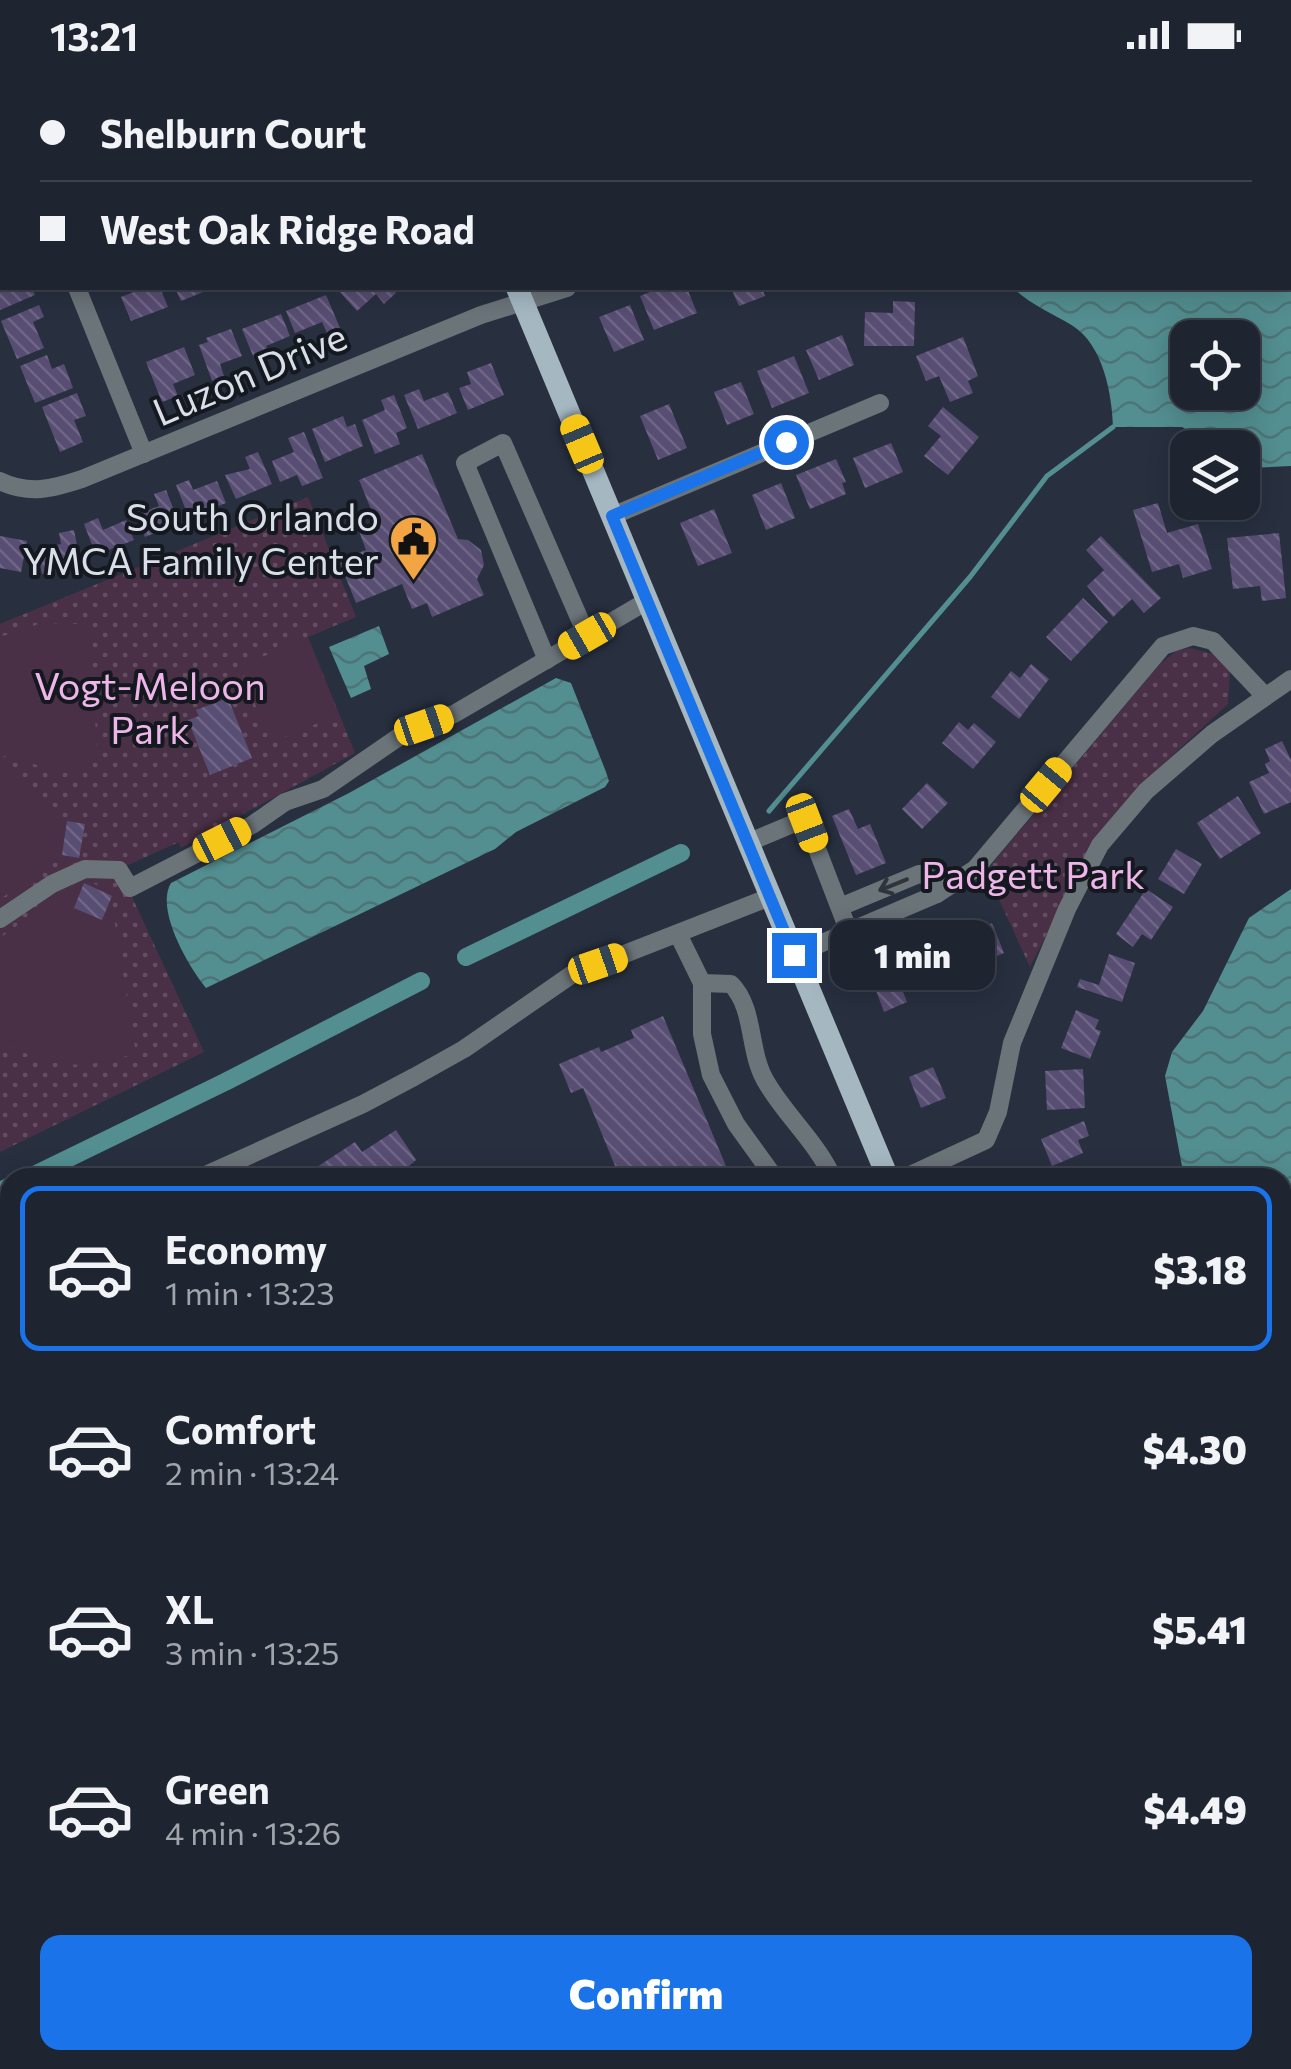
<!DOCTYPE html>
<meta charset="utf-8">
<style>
:root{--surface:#1e2430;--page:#262c38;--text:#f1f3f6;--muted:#a1a4ab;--line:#3c414c;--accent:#1a73e8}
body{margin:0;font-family:Commissioner,sans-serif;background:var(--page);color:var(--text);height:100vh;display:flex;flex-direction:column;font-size:38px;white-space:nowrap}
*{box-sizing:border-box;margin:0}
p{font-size:32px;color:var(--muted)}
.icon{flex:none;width:55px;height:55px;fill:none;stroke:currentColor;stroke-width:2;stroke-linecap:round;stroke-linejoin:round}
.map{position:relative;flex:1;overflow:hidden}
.details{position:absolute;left:0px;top:1098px;width:1292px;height:902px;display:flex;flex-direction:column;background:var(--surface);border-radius:30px 30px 0 0;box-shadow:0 5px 25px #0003,0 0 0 2px var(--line)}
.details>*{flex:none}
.banner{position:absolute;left:0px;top:0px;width:1292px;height:220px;box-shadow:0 5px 25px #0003,0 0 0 2px var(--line);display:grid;align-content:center;height:220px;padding:0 40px;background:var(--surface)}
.controls{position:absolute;left:1170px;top:250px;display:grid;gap:20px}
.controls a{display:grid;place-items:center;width:90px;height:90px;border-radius:20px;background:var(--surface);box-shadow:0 5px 25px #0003,0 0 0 2px var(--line);font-size:50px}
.end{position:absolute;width:45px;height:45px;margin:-22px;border:12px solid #1a73e8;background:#fff;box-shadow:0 0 0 5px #fff}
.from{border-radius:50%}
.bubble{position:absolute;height:70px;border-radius:20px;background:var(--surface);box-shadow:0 5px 25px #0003,0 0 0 2px var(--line);font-size:32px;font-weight:800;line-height:70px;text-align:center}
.car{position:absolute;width:30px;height:60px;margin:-30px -15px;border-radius:12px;box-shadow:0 0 8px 2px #0007;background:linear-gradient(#f5c518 24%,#345 0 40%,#f5c518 0 76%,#345 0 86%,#f5c518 0)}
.banner b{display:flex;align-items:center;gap:35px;height:95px;font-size:38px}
.banner b+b{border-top:2px solid var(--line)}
.banner i{width:25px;height:25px;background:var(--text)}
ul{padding:18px 0 0;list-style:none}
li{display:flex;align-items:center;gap:30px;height:165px;margin:0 20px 15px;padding:0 20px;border:5px solid transparent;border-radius:20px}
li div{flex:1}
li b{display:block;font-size:38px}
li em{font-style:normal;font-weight:800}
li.current{border-color:var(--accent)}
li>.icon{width:90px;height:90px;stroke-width:1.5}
.cta{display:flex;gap:20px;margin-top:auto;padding:20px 40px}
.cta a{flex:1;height:115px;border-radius:20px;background:var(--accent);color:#fff;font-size:40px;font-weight:800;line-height:115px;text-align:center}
.status{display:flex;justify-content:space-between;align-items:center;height:70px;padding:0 50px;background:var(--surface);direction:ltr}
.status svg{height:28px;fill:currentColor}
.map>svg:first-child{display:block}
.grass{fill:url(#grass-dots)}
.garden{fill:#4a3047}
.water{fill:url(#water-waves);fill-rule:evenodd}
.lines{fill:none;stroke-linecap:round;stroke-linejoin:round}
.stream{stroke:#538e90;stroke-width:5}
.canal{stroke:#538e90;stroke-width:18}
.building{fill:url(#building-back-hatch)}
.minor{stroke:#6b7479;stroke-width:18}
.major{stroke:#a5b8c2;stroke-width:22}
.oneway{stroke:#2e343a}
.route{stroke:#1a73e8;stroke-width:12}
.labels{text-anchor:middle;stroke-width:8;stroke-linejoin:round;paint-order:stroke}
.street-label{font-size:38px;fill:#d9dee9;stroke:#14181f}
.poi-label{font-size:38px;fill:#d9dee9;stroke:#14181f;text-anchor:end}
.park-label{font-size:38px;fill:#eeb6e8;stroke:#14181f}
</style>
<div class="status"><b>13:21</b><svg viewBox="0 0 49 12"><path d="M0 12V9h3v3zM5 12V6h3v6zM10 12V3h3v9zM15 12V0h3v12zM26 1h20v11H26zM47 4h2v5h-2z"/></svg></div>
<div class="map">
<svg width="1291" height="1999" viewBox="0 0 1291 1999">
<defs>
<pattern id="grass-dots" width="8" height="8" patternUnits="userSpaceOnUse" patternTransform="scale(2.5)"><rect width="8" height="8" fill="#4a3047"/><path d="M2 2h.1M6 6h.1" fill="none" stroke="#644e62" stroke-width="1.8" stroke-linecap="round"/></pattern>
<pattern id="water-waves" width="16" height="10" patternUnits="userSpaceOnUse" patternTransform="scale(2.5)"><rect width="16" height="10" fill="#538e90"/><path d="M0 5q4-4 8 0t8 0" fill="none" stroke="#4d7476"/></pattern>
<pattern id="building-back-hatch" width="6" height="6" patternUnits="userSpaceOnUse" patternTransform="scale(2.5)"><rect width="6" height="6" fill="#584d72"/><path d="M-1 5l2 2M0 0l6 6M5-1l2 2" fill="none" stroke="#6f6686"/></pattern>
</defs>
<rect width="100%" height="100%" fill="#283040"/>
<g class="grass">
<polygon points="308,427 356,547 308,567 355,683 181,778 179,772 119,799 204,982 0,1082 0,554"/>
<polygon points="1190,578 1216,585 1230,601 1228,634 1135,720 1059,840 1030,897 986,801 1159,595 1176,581"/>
</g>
<g class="garden">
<polygon points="42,553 80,554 88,558 98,690 74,705 0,685 0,567"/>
<polygon points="307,567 339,644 271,673 240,597"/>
<polygon points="0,690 65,753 85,753 75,790 58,790 0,829"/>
<path d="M83,807l27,16 26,160c-49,17 -94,18 -136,-16v-99z"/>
<polygon points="10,1347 10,1495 0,1499 0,1351"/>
<polygon points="10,1582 10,1810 0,1786 0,1586"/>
</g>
<g class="water">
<path d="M877,0h414v396l-39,2 -9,-5 -1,-15 -25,-1 -35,-20h-69c-1,-33 -10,-82 -40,-101 -21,-13 -42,-21 -60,-38h277v-216zM1188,268h54v54h-54z"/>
<polygon points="379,556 389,584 364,596 371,619 351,628 329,577"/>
<path d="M556,608l15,5 35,89 3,9 -4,6 -89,45 -21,17 -289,139c-18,-22 -51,-79 -35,-105l178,-90z"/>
<polygon points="1291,819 1291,1208 1283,1209 1282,1108 1184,1107 1165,1006 1172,982 1203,941 1249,848"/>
</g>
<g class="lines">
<polyline class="stream" points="769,741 970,507 1047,406 1113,357"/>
<g class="canal">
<polyline points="466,887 681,783"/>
<polyline points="28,1108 225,1012 421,911"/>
<polyline points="0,1121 10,1116"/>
</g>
</g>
<g class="building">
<polygon points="0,218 32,218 35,225 0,240"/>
<polygon points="144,218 160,218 168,237 131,251 121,227"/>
<polygon points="175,218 213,218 181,231"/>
<polygon points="341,218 392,218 396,223 384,234 376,224 357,241 338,220"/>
<polygon points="660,218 687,218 697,243 654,260 640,226"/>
<polygon points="731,218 762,218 765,226 739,236"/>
<polygon points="326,225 340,258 327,263 322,252 295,263 286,241"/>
<polygon points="893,231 915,232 914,276 864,276 865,242 893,243"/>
<polygon points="39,235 44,247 33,252 44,278 17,289 1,251"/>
<polygon points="630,235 644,270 614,282 599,247"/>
<polygon points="281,244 290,266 266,276 271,287 256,293 242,259"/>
<polygon points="231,259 242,286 220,294 224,306 212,311 199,275 208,272 206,268"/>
<polygon points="842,265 854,295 819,310 806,280"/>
<polygon points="963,267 978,306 968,311 973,323 950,332 939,306 926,311 916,286"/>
<polygon points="184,277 195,305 173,314 178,326 162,332 146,292"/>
<polygon points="47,285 52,299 64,294 73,318 35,333 20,296"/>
<polygon points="794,286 809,323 772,338 757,301"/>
<polygon points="491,293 504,325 468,340 459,318 471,314 467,302"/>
<polygon points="741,312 754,344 727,355 714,322"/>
<polygon points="419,319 424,331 448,322 457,343 418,359 404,325"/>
<polygon points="77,323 86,346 74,350 83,372 60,382 42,337"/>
<polygon points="394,325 407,358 396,363 400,374 375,384 362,350 385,340 381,330"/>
<polygon points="669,334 687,378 658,390 640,346"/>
<polygon points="943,337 979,367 948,405 924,386 941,366 928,356"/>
<polygon points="343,346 347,357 355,354 363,376 325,392 312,359"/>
<polygon points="304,362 323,408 302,416 297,405 280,412 272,391 294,382 288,368"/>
<polygon points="891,373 903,402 865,418 853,388"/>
<polygon points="258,382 272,414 236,429 225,405 250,399 245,387"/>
<polygon points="422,384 458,469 468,470 481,480 484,495 477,509 484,525 432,547 427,533 412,539 402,514 356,533 339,491 366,480 359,461 377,454 359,410"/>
<polygon points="836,389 846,412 842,413 846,424 810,439 796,405"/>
<polygon points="189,410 193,420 217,411 226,433 189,448 176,415"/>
<polygon points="781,413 795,448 766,460 752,425"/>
<polygon points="166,420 179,453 145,467 136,445 159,436 154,424"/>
<polygon points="1158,433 1167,463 1198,454 1212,499 1183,508 1179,494 1152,502 1133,440"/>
<polygon points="714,439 732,483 698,496 680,453"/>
<polygon points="98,448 103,460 126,450 134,470 96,485 84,454"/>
<polygon points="74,460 81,496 42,504 36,479 61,474 59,463"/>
<polygon points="1279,463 1286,528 1262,531 1260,516 1233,519 1227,468"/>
<polygon points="0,466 27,471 21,502 0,498"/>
<polygon points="1101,466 1161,528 1144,543 1132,529 1113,547 1087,516 1104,500 1086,480"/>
<polygon points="1083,528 1108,552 1071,591 1046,567"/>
<polygon points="1031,594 1049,609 1019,649 991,627 1011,601 1020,608"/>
<polygon points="228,628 252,688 210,705 188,650 199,646 196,640"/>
<polygon points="959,652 968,660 974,653 996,672 973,699 942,673"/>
<polygon points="1282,671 1291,690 1291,732 1264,744 1249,712 1269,703 1265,694 1270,691 1265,679"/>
<polygon points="927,713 948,733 922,759 902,739"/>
<polygon points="1238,726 1261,763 1220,789 1197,753"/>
<polygon points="849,739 858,759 870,754 886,793 856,805 832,746"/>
<polygon points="67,751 85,754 79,788 62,785"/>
<polygon points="1176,779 1202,794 1184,824 1158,809"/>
<polygon points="84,813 112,826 102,850 74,838"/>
<polygon points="1146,819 1173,837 1151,870 1142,864 1133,877 1116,864"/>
<polygon points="992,853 1004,883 970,897 967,889 957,893 948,871"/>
<polygon points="1109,884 1135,893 1122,932 1077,917 1080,909 1099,915"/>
<polygon points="898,909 907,932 884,942 875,918"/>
<polygon points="1076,940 1099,950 1095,959 1101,961 1090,989 1061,978"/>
<polygon points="663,946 731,1108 620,1108 583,1018 571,1023 559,994 599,977 601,982 634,968 631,960"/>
<polygon points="933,997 946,1028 921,1038 909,1007"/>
<polygon points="1083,999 1085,1038 1047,1040 1045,1001"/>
<polygon points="1084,1051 1089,1066 1078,1070 1083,1083 1052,1096 1041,1069"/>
<polygon points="396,1060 416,1090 395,1108 312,1108 320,1102 317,1097 355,1072 362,1082"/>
<polygon points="1282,1273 1291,1273 1291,1342 1284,1343 1282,1328"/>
<polygon points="199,1990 225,1990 229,1999 197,1999 194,1992"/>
<polygon points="392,1990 425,1990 429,1999 396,1999"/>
<polygon points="491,1990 527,1990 531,1999 495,1999"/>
<polygon points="592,1990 624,1990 627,1999 596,1999"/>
<polygon points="692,1990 725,1990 728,1999 695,1999"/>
<polygon points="796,1990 829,1990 832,1999 799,1999"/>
<polygon points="891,1990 923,1990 927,1999 895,1999"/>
<polygon points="984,1990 1078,1990 1056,1999 962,1999"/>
</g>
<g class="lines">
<g class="minor">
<polyline points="562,2 568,0"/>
<polyline points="0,28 2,34"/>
<polyline points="77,218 144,384"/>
<path d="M0,411c29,14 52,8 82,-2l399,-164 86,-27"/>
<polyline points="612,446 880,333"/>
<polyline points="547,590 465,393 503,373 587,566"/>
<polyline points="747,773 802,750 807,753 849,862"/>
<polyline points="840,837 919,804 926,805 937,824"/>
<polyline points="0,849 52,814 85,799 119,800 130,818 252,755 285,732 323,719 406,662 454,644 647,531"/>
<polyline points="678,864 702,913 702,964 711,1005 736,1054 775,1108"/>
<polyline points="794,885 937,824 975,799 1163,576 1193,566 1213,571 1264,625"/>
<path d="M702,913l29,1c24,24 17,66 34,96 19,34 51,61 68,98"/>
<polyline points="199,1108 363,1034 414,1007 464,979 571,905 770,827"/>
<polyline points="904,1108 986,1070 998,1042 1012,973 1067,839 1100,775 1146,721 1212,664 1291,609"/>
<polyline points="0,1192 10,1188"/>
<polyline points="0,1284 10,1279"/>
<polyline points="0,1936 10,1932"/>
<polyline points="262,1990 265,1999"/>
<polyline points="459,1990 463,1999"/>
<polyline points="660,1990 664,1999"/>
<polyline points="868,1990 871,1999"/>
</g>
<g class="major">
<polyline points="426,0 427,2"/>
<polyline points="517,218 888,1108"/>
<polyline points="1253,1990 1257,1999"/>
</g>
</g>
<defs><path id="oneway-shaft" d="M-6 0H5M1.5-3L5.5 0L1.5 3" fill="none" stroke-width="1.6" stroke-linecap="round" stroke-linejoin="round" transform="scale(2.5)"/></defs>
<use class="oneway" href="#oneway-shaft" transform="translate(893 815) rotate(158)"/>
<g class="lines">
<polyline class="route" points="786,372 612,446 794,885"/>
</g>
<defs>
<symbol id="civic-pin" viewBox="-11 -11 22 30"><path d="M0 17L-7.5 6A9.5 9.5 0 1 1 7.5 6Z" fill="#f2a542" stroke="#14181f"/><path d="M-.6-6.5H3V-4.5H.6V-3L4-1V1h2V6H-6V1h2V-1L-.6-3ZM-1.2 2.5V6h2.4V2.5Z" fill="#111"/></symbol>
</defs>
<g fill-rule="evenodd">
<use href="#civic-pin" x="386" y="442" width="55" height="75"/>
</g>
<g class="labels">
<g class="street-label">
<text transform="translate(250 305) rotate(-23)" y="13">Luzon Drive</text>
</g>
<g class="poi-label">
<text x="379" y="461">South Orlando<tspan x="379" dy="44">YMCA Family Center</tspan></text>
</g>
<g class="park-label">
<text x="150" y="630">Vogt-Meloon<tspan x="150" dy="44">Park</tspan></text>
<text x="1033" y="819">Padgett Park</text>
</g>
</g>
</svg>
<div class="controls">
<a><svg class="icon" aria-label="locate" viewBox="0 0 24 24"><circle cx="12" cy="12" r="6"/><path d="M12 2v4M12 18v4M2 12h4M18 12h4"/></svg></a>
<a><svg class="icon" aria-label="layers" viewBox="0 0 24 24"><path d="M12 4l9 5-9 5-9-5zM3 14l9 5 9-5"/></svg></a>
</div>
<i class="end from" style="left:786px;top:372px"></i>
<i class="end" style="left:794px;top:885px"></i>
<div class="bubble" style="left:830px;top:850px;width:165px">1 min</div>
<i class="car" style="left:582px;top:374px;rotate:337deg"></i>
<i class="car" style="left:587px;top:566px;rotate:240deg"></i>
<i class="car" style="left:424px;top:655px;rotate:71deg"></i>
<i class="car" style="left:1046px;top:715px;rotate:40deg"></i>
<i class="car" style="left:807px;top:753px;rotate:159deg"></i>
<i class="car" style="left:222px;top:770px;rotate:63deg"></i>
<i class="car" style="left:598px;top:894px;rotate:71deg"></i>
<div class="banner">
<b><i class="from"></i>Shelburn Court</b>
<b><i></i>West Oak Ridge Road</b>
</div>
<section class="details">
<ul>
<li class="current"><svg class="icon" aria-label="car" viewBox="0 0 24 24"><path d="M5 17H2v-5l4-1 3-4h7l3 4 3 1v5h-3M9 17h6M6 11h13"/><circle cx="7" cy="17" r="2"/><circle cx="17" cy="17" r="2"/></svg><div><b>Economy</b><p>1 min · 13:23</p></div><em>$3.18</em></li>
<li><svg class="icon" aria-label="car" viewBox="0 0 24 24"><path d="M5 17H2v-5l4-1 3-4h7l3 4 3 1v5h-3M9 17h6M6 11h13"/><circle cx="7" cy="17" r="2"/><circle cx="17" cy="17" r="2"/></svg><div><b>Comfort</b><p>2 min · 13:24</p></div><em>$4.30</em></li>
<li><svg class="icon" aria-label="car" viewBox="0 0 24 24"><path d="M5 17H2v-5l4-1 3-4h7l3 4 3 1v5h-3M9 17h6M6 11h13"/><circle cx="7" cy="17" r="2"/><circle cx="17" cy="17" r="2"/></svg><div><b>XL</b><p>3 min · 13:25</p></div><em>$5.41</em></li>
<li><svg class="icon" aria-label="car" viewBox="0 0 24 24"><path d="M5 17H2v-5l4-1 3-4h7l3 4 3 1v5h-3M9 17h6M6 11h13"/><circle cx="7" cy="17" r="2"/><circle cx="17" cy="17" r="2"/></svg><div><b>Green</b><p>4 min · 13:26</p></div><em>$4.49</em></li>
</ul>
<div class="cta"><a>Confirm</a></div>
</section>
</div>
